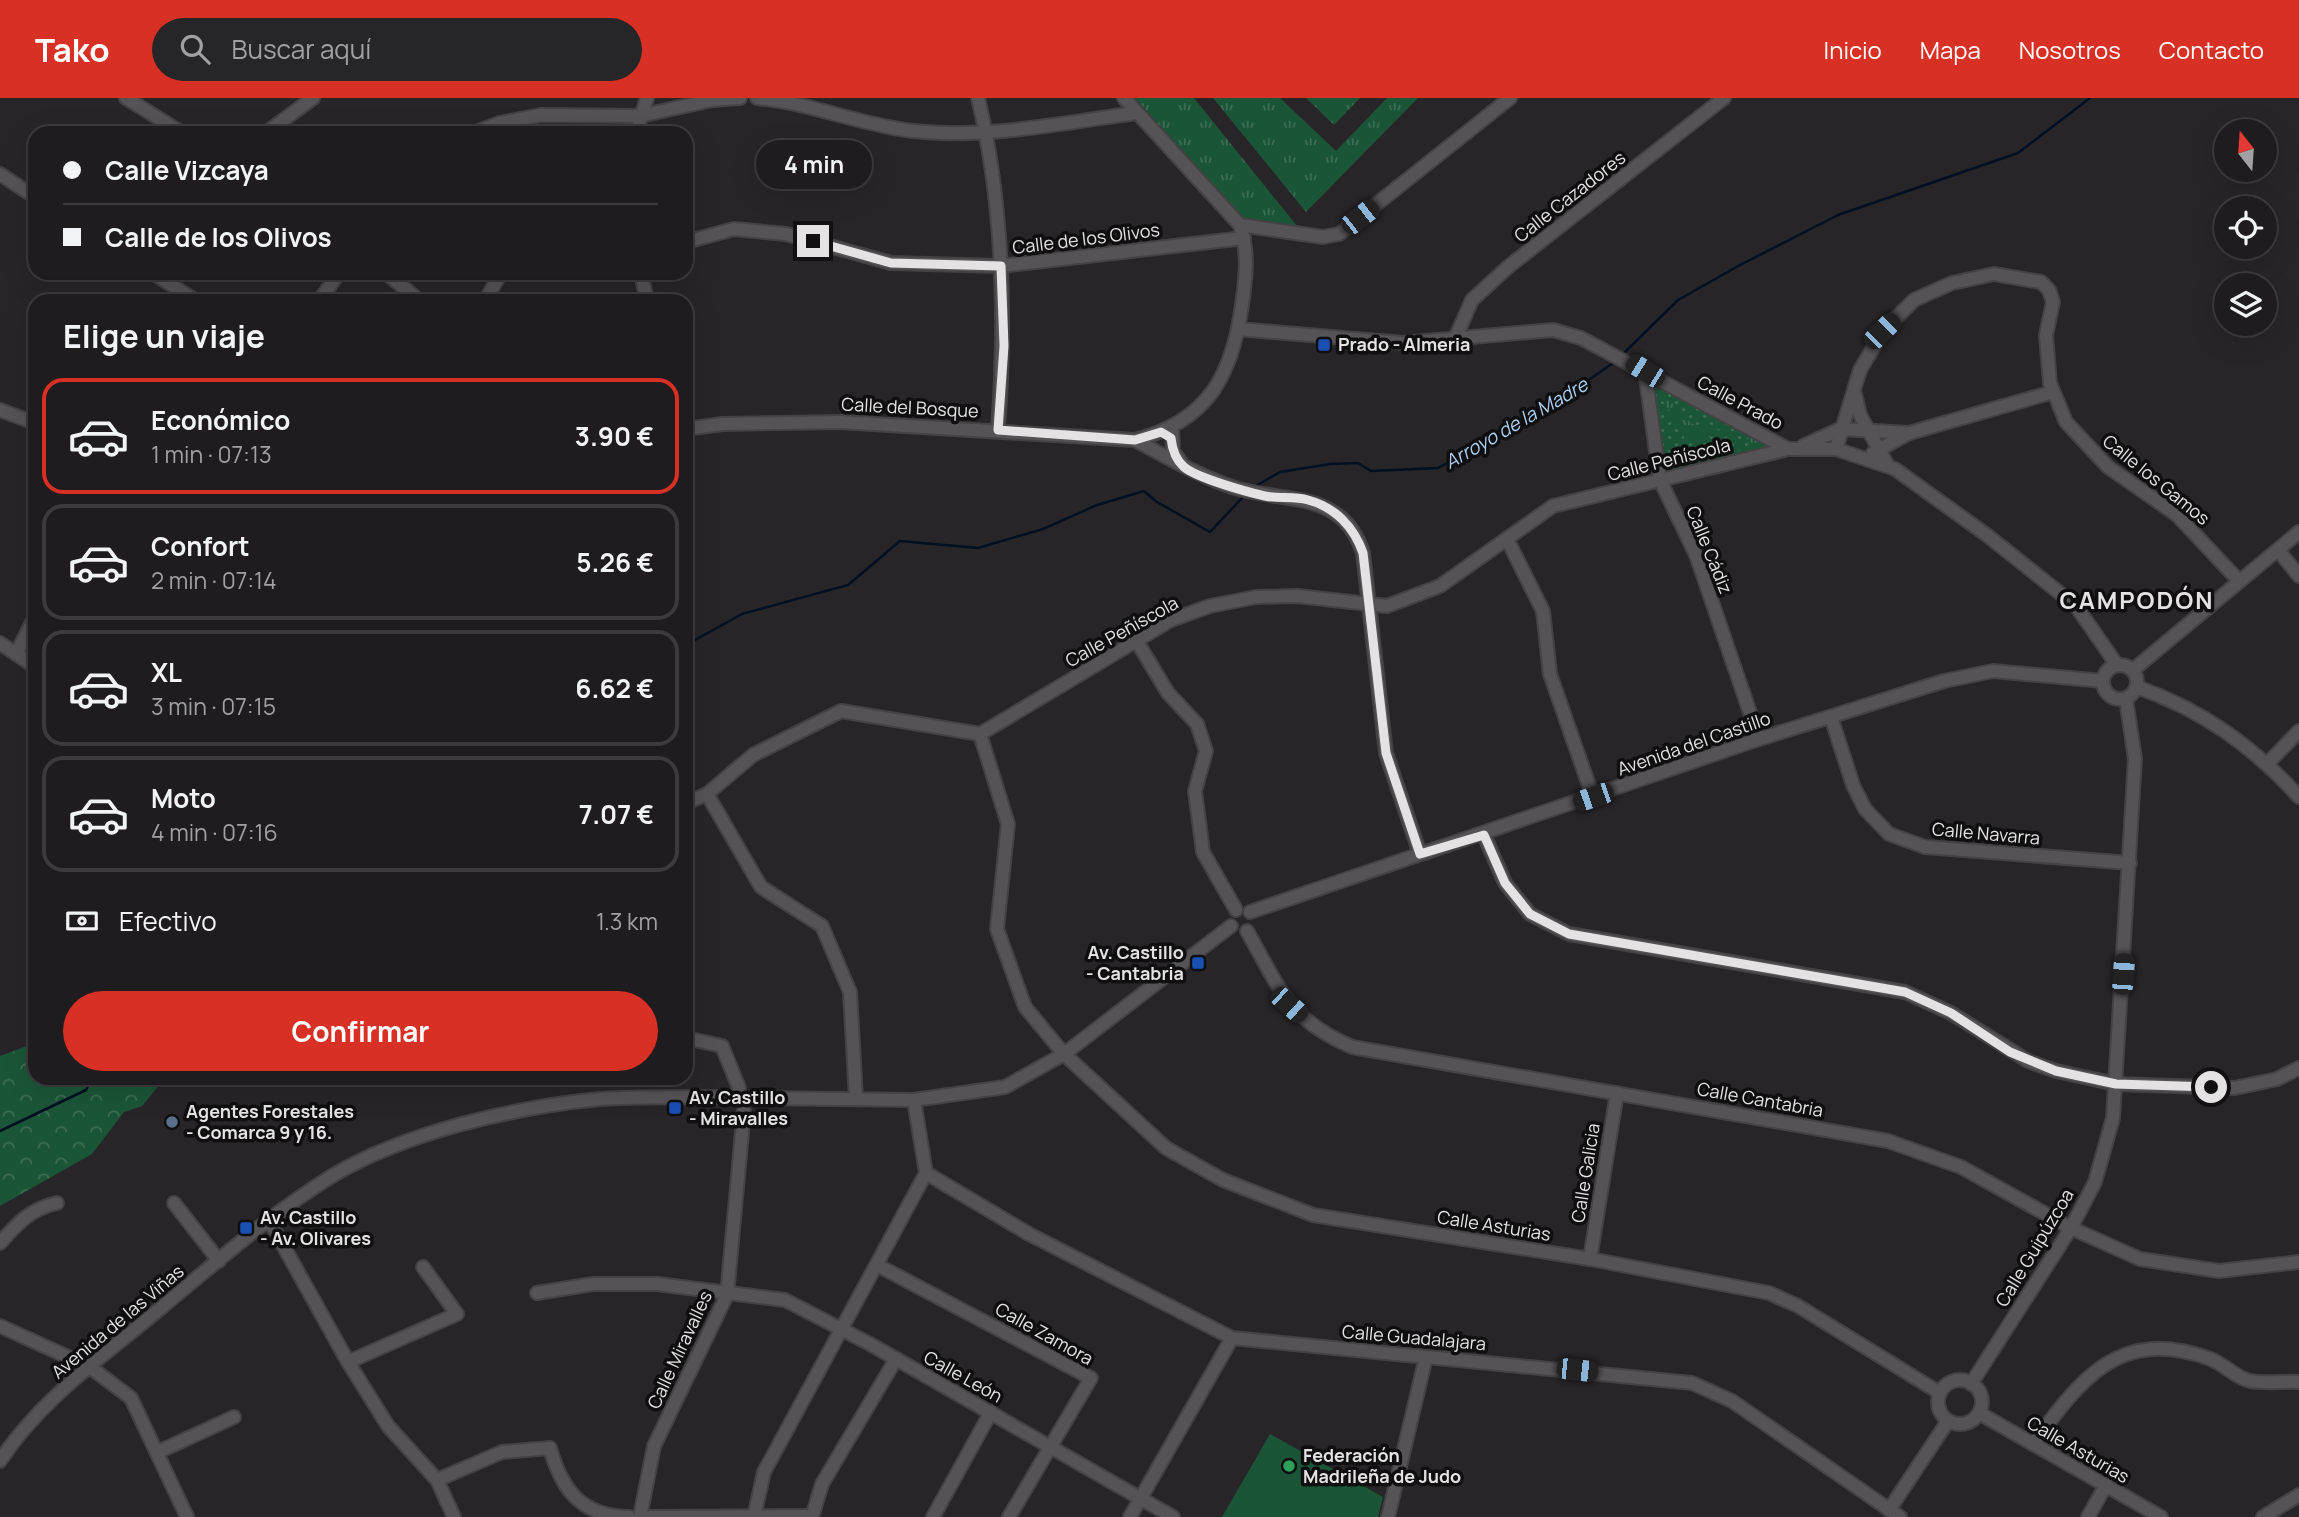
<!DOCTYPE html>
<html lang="es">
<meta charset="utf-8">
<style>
:root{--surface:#1e1c1e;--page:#262527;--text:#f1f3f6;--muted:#a1a1a4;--line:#3c3a3c;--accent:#d93025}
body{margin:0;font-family:Manrope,sans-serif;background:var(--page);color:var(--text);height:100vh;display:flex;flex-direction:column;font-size:26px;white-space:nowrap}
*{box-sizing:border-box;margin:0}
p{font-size:23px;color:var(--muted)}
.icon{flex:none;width:38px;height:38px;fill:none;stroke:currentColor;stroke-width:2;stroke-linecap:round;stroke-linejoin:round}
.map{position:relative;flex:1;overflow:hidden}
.side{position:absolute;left:28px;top:196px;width:665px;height:791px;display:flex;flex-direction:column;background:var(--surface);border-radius:21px;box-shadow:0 7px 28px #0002,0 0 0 2px var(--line)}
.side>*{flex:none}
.banner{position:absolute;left:28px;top:28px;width:665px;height:154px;border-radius:21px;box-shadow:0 7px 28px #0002,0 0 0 2px var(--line);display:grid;align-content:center;height:154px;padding:0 35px;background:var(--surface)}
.needle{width:46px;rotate:343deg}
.fabs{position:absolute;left:2214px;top:21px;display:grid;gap:14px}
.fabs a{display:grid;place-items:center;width:63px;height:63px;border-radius:50%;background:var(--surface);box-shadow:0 7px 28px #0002,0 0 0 2px var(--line);font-size:35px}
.end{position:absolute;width:32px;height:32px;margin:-16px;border:9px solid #e4e2e3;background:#111;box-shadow:0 0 0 4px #111}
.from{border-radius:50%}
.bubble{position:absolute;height:49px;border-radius:24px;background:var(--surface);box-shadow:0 7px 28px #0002,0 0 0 2px var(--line);font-size:23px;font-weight:700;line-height:49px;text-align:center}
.car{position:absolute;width:21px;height:42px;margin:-21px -10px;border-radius:9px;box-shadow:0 0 5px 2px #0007;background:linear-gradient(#222 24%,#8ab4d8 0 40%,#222 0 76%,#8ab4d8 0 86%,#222 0)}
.banner b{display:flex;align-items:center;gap:24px;height:66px;font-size:26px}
.banner b+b{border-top:2px solid var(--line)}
.banner i{width:18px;height:18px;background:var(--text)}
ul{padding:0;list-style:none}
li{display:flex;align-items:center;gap:21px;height:116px;margin:0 14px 10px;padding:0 21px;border:4px solid var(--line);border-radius:21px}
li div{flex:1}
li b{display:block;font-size:26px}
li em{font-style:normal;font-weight:700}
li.on{border-color:var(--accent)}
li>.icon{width:63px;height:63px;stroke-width:1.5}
h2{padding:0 35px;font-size:32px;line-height:84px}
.pay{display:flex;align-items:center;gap:18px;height:77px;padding:0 35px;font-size:26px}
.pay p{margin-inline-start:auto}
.button{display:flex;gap:14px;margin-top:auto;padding:14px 35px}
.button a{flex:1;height:80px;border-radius:42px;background:var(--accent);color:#fff;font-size:28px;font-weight:700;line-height:80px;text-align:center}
header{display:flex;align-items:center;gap:42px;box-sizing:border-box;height:98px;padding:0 35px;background:var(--accent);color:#fff}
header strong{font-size:33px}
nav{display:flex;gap:38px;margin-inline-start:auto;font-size:24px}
.search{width:490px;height:63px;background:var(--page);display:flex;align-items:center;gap:18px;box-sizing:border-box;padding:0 24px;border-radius:38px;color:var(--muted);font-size:26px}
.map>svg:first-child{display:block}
.grass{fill:url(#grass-tufts)}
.forest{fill:url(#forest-crowns)}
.garden{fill:url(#garden-dots)}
.pitch{fill:#1b5537}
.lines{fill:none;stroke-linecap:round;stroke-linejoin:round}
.stream{stroke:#001023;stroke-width:2.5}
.minor-casing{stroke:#444243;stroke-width:16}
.minor{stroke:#565356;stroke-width:12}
.route{stroke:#e4e2e3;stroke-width:9}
.transit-dot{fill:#1a4fb4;stroke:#100f10;stroke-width:2.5}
.service-dot{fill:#5c6f8a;stroke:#100f10;stroke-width:2.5}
.leisure-dot{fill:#2e9e5b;stroke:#100f10;stroke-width:2.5}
.labels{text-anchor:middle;stroke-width:7;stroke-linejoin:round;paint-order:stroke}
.street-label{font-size:18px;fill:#e4e2e3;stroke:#100f10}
.poi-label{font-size:18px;font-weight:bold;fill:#e4e2e3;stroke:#100f10;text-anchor:start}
.water-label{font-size:19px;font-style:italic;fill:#abcff1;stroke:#100f10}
.district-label{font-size:24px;font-weight:bold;letter-spacing:2px;fill:#e4e2e3;stroke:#100f10}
</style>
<header>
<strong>Tako</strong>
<div class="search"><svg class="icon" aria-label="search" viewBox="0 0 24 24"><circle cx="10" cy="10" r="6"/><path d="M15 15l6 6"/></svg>Buscar aquí</div>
<nav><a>Inicio</a><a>Mapa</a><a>Nosotros</a><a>Contacto</a></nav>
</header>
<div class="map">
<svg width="2299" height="1419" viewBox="0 0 2299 1419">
<defs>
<pattern id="grass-tufts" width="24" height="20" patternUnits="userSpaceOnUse" patternTransform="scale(1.75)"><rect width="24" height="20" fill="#1b5537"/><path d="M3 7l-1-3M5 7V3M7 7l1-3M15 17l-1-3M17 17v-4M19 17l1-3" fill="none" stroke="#3c6d54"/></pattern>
<pattern id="forest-crowns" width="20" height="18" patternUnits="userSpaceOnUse" patternTransform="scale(1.75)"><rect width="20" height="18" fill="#1b5537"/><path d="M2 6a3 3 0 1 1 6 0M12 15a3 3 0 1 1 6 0" fill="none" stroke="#3c6d54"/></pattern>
<pattern id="garden-dots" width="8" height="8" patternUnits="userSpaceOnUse" patternTransform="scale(1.75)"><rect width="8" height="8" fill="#1b5537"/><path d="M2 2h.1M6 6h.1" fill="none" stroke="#3c6d54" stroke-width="1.8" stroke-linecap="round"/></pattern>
</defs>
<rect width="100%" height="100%" fill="#282528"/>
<g class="grass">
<polygon points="1135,0 1194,0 1297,128 1244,121"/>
<polygon points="1213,0 1280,0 1336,53 1387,0 1418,0 1306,114"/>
<polygon points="1306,0 1360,0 1334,27"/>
<polygon points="1645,273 1788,351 1660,382"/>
</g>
<polygon class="forest" points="35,945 35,980 165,980 142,1008 124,1014 92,1056 0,1108 0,958"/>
<g class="garden">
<path d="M1659,288l77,45c-49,-1 -48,-8 -77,-45z"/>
<polygon points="1655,293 1683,331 1684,341 1665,368"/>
<polygon points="1745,338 1749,343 1746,351 1671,370 1689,344 1695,345 1702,339"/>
</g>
<polygon class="pitch" points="1270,1336 1383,1399 1378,1419 1222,1419"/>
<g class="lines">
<g class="stream">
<polyline points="1623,256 1678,202 1740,167 1838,117 2018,55 2090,0"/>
<polyline points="1254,389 1280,374 1330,366 1358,365 1371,373 1438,370 1551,308 1616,263"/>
<polyline points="686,547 742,516 848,487 900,443 978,450 1043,431 1097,407 1144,393 1157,404 1210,434 1244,398"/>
<polyline points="0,1033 86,992 92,980"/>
</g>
<defs>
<g id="minor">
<polyline points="126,0 182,35"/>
<path d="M757,0c54,5 103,27 156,33 75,8 149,-8 223,-18"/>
<path d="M978,0c26,108 28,223 20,332"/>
<polyline points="266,35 313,0"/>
<polyline points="473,35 500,25 541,17 640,18 712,2 740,0"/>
<polyline points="636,35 647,0"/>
<polyline points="0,76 35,99"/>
<polyline points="1240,127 1323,139 1339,136 1510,0"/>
<polyline points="686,144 734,131 786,136 891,165 1001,168 1244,140"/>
<polyline points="153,175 196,203"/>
<polyline points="386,175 420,203"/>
<polyline points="641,175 647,203"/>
<polyline points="319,203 339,175"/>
<polyline points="485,203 501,175"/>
<polyline points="1238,231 1403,245 1553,232 1581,240 1788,351 1836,351 1895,371 1988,438 2076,508 2117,567"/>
<polyline points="1455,241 1472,202 1508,169 1724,0"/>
<polyline points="1645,273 1660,382 1696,457 1759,641"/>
<polyline points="1855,296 1860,317 1888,368"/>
<polyline points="0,312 35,325"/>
<polyline points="1172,330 1173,353 1182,366"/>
<path d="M686,331l36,-5 118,-2 295,18c73,-19 97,-64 107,-135 4,-28 7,-52 -2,-80l-116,-127"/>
<path d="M1135,342c31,17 63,35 97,47 52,17 110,1 131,66l23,200 34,101"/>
<polyline points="1803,348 1840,331 1909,335 2053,294"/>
<polyline points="1836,351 1860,272 1883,233 1914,202 1952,185 1994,176 2041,184 2049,192 2053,204 2046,237 2050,285 2066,324 2108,369 2177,417 2239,483"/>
<polyline points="1873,355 1909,335"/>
<polyline points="1507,441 1543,513 1550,576 1593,699"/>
<polyline points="2278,452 2299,478"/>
<polyline points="1136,542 1168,595 1197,626 1206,653 1195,693 1203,754 1236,812"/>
<polyline points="0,545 35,569"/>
<polyline points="16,556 35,519"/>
<circle cx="2120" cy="584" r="17"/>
<polyline points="2133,572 2299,434"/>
<path d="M2137,589c65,23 116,59 162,110"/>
<polyline points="1831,619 1853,687 1865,711 1889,736 1925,749 2130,765"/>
<polyline points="980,636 1008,726 997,831 1025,909 1064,956 1166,1050 1223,1082 1313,1117 1590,1161 1769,1195 1798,1208 1940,1295"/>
<polyline points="2268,665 2299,633"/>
<polyline points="707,696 761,789 822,828 850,894 856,1000"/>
<polyline points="686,705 707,696 753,657 841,613 980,636 1171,522 1210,508 1256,499 1297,498 1387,508 1440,488 1553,408 1788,351"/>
<polyline points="1484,737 1505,785 1530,816 1569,836 1905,894 1951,915 2028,963 2056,973 2116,986 2235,990 2277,981 2299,970"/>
<polyline points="1250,814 1759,641 1944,583 1993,573 2103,583"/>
<path d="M1247,833c33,58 41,88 105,116l536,94 73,26 110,61 69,31 79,12 80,-9"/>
<polyline points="686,940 722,948 739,990"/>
<polyline points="757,1000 914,1002 1005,989 1064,956 1231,828"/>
<polyline points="926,1075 1029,1136 1232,1240 1692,1285 1732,1303 1900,1419"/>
<polyline points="174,1105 219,1163"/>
<polyline points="269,1122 348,1264 388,1328 437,1382 454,1419"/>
<path d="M0,1145c18,-20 30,-34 57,-40"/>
<polyline points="1590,1161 1617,995"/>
<polyline points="877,1167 1091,1280 1009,1419"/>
<polyline points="537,1195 593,1186 657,1186 785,1202 870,1246 1173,1419"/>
<polyline points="0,1228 90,1269 131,1300 187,1419"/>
<polyline points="348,1264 457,1216 423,1169"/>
<circle cx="1960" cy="1304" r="22"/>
<polyline points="1971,1286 2071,1130 2095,1084 2113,1020 2135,661 2126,601"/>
<polyline points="1979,1315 2161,1419"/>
<path d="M2033,1346c48,-65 85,-117 175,-86 15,5 28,20 42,23 15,3 34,0 49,1"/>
<polyline points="158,1354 234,1319"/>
<path d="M0,1363c39,-60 102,-104 156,-149 57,-47 113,-97 176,-136 73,-44 184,-69 268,-77 43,-3 88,-1 132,-2"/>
<path d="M437,1382l65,-28 48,-4c12,43 32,68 79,69"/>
<polyline points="1889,1412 1948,1323"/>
<polyline points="640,1419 654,1348 727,1197 744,1013"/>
<polyline points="650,1419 812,1418"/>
<polyline points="754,1419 764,1374 926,1075 914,1002"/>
<polyline points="812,1419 822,1386 896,1261"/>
<polyline points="933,1419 991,1314"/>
<polyline points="1130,1419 1232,1240"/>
<polyline points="1388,1419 1426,1259"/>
<polyline points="2088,1419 2106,1387"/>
<polyline points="2263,1419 2299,1397"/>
</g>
</defs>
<use href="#minor" class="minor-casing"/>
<use href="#minor" class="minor"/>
</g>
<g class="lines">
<path class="route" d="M813,143l78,22 110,3 3,80 -6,84 137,10 26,-8 10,6c1,10 5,22 13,29 13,11 63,25 81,29 14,3 29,0 43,4 27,7 46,27 55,53l23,200 34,101 64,-19 21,48 25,31 39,20 336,58 46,21 59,39 46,19 60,13 95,3"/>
</g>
<g class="transit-dot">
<rect x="1317" y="240" width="14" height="14" rx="3.5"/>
<rect x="1191" y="858" width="14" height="14" rx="3.5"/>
<rect x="668" y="1003" width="14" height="14" rx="3.5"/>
<rect x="239" y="1123" width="14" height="14" rx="3.5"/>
</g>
<circle class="service-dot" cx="172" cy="1024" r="7"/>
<circle class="leisure-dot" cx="1289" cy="1368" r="7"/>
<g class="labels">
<g class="street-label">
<text transform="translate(1570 99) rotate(-38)" y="6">Calle Cazadores</text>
<text transform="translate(1086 141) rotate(-7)" y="6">Calle de los Olivos</text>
<text transform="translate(1740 305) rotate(28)" y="6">Calle Prado</text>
<text transform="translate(910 310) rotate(3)" y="6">Calle del Bosque</text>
<text transform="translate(1669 362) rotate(-14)" y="6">Calle Peñíscola</text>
<text transform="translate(2156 382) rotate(39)" y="6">Calle los Gamos</text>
<text transform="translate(1709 452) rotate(68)" y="6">Calle Cádiz</text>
<text transform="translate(1122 534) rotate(-29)" y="6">Calle Peñíscola</text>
<text transform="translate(1694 646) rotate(-19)" y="6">Avenida del Castillo</text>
<text transform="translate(1986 736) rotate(5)" y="6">Calle Navarra</text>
<text transform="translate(1760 1002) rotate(10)" y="6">Calle Cantabria</text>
<text transform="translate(1586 1075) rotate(-81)" y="6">Calle Galicia</text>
<text transform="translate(1494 1128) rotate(9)" y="6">Calle Asturias</text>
<text transform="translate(2035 1150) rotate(-59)" y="6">Calle Guipúzcoa</text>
<text transform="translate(118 1224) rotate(-40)" y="6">Avenida de las Viñas</text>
<text transform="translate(1044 1236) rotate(29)" y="6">Calle Zamora</text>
<text transform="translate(1414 1240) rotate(5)" y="6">Calle Guadalajara</text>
<text transform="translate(680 1252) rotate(-65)" y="6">Calle Miravalles</text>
<text transform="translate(963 1279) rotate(29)" y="6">Calle León</text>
<text transform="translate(2078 1352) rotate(30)" y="6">Calle Asturias</text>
</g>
<g class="poi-label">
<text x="1338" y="253">Prado - Almeria</text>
<text x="1184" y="861" text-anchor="end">Av. Castillo<tspan x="1184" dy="21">- Cantabria</tspan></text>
<text x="689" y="1006">Av. Castillo<tspan x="689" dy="21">- Miravalles</tspan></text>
<text x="186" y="1020">Agentes Forestales<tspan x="186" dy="21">- Comarca 9 y 16.</tspan></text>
<text x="260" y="1126">Av. Castillo<tspan x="260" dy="21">- Av. Olivares</tspan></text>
<text x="1303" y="1364">Federación<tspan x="1303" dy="21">Madrileña de Judo</tspan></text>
</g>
<g class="water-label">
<text transform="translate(1516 325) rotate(-30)" y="7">Arroyo de la Madre</text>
</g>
<g class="district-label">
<text x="2137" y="511">CAMPODÓN</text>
</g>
</g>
</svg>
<div class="fabs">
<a><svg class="needle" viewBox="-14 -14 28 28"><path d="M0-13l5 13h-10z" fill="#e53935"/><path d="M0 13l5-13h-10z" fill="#a1a1a4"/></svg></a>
<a><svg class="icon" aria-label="locate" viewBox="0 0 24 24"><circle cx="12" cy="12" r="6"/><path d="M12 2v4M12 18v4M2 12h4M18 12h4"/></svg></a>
<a><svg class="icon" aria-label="layers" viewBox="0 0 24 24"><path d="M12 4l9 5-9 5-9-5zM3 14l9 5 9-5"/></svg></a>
</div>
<i class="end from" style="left:2211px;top:989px"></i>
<i class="end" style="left:813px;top:143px"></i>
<div class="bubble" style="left:756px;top:42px;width:116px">4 min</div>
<i class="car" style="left:1360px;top:119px;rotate:52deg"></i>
<i class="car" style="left:1882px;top:233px;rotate:45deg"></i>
<i class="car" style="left:1645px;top:273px;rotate:302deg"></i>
<i class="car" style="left:1593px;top:699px;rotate:251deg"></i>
<i class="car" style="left:2123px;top:876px;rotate:4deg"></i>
<i class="car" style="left:1289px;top:907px;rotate:132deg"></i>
<i class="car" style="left:1577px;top:1272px;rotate:96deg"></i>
<div class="banner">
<b><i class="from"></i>Calle Vizcaya</b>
<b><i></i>Calle de los Olivos</b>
</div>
<section class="side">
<h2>Elige un viaje</h2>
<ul>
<li class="on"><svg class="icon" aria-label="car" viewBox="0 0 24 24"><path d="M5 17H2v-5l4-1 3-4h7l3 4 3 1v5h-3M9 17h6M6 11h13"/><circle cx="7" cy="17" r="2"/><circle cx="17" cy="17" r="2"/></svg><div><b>Económico</b><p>1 min · 07:13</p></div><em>3.90 €</em></li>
<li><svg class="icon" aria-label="car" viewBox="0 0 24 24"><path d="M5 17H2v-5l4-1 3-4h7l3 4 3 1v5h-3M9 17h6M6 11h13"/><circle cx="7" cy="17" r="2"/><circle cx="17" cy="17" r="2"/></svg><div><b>Confort</b><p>2 min · 07:14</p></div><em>5.26 €</em></li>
<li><svg class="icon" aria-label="car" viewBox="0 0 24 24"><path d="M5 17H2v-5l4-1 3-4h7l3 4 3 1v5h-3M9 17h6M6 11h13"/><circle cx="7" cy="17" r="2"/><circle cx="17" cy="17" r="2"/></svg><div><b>XL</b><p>3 min · 07:15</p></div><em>6.62 €</em></li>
<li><svg class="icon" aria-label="car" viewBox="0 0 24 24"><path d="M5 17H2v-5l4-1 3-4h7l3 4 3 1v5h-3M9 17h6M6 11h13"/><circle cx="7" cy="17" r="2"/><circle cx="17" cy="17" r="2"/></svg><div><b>Moto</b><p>4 min · 07:16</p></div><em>7.07 €</em></li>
</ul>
<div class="pay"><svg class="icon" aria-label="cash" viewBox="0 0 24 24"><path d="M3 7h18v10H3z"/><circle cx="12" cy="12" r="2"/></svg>Efectivo<p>1.3 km</p></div>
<div class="button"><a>Confirmar</a></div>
</section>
</div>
